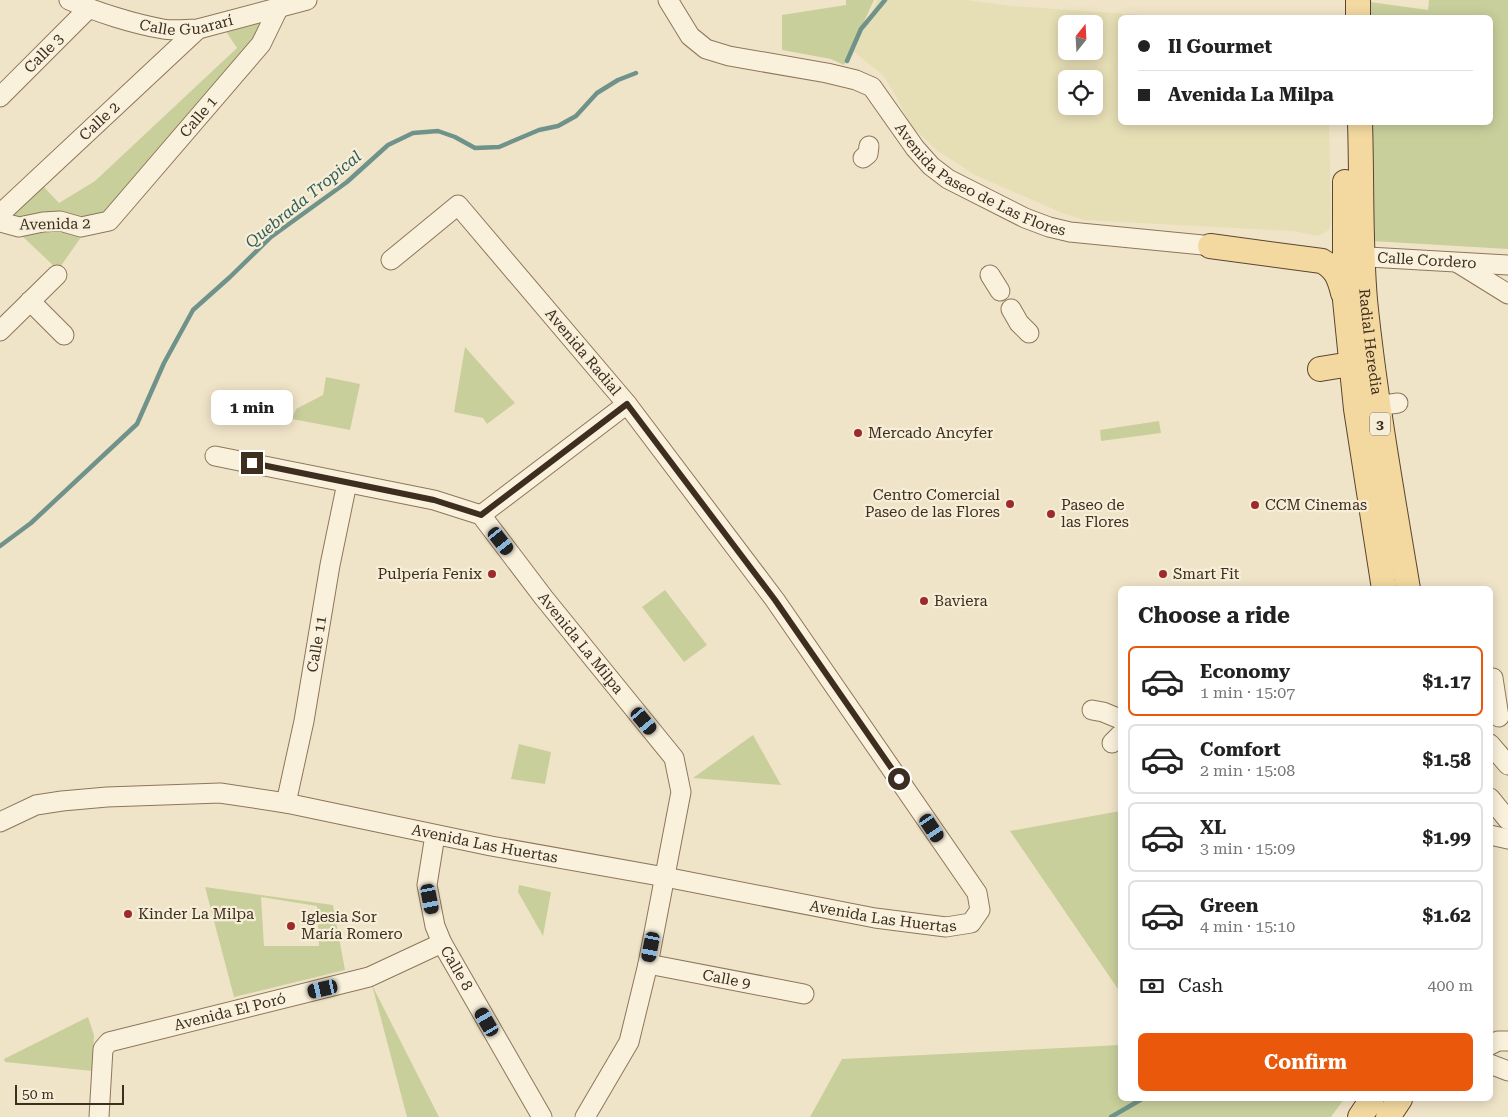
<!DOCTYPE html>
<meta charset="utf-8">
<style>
:root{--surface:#fff;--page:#f2f2f2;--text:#222;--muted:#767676;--line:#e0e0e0;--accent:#ea580c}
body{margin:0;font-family:"Roboto Serif",serif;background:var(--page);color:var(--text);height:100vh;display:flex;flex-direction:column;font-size:19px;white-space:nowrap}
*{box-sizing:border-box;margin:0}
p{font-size:16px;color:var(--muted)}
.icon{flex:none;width:28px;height:28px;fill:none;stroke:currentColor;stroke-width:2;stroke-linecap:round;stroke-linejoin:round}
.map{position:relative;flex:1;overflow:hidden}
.panel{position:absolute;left:1118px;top:586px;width:375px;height:515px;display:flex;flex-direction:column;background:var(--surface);border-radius:8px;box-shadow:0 2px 12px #0003}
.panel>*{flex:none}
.hud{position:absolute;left:1118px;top:15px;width:375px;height:110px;border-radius:8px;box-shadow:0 2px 12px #0003;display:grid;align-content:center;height:110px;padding:0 20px;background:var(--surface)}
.needle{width:32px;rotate:18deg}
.controls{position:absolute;left:1058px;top:15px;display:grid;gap:10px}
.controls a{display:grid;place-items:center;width:45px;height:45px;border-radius:8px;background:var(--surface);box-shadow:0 2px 12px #0003;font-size:25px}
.scale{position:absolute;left:15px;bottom:12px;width:109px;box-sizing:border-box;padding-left:5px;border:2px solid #3d2e20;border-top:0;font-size:14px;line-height:18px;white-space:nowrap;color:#3d2e20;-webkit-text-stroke:4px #f7eed8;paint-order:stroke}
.end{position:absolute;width:22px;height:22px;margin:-11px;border:6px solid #3d2e20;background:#fff;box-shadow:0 0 0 2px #fff}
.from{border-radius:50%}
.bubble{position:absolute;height:35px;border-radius:8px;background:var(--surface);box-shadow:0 2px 12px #0003;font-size:16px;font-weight:700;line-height:35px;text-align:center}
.car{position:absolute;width:15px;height:30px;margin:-15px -8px;border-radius:6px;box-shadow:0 0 4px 1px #0007;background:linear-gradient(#222 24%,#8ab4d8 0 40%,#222 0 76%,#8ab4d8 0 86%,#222 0)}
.hud b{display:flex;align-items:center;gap:18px;height:48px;font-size:19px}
.hud b+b{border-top:1px solid var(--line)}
.hud i{width:12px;height:12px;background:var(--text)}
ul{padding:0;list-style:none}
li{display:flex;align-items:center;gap:15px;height:70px;margin:0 10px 8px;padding:0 10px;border:2px solid var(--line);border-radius:8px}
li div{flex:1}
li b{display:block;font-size:19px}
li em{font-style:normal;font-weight:700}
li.selected{border-color:var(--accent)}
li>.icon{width:45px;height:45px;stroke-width:1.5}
h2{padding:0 20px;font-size:22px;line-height:60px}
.pay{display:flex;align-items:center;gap:12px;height:55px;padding:0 20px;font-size:19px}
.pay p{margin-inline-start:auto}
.button{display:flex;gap:10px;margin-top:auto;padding:10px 20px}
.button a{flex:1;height:58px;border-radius:8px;background:var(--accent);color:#fff;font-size:20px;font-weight:700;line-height:58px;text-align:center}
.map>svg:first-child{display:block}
.farmland{fill:#e6deb5;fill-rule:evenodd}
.green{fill:#c9cf9b;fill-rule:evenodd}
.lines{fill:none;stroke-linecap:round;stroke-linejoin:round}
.stream{stroke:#6f938a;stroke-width:4.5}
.minor-casing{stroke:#8d765c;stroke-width:21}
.major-casing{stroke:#5b4430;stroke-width:26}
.minor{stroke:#faf1dc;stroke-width:19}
.major{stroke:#f3d9a0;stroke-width:24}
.route{stroke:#3d2e20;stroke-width:6}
.poi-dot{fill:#9e2a2b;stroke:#f7eed8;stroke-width:2}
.labels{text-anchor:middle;stroke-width:4.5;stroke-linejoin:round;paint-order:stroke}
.shield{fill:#f7eed8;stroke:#756857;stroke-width:1}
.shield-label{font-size:14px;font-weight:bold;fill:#3d2e20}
.street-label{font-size:15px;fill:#3d2e20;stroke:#f7eed8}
.poi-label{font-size:15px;fill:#3d2e20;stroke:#f7eed8;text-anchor:start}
.water-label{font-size:16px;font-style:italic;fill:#2f5d5a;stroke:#f7eed8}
</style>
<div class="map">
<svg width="1508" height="1117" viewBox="0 0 1508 1117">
<rect width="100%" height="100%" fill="#f0e4c8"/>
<path class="farmland" d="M877,0h89l46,6 158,11 -50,1v104l209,1 2,100 -2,7 -11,6 -25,-5 -209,-11 -24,-8 -85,-37 -37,-24 -28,-26 -13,-27 -13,-22 -30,-24zM1066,24h28v27h-28zM1066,79h28v27h-28z"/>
<g class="green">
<polygon points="846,0 874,0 844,65 831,59 782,50 782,15 846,5"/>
<polygon points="1429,0 1508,0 1508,249 1372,241 1371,123 1490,122 1490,18 1370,17 1370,2 1428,10"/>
<polygon points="266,18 259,42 108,215 82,222 21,222 7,216 42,185 59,203 95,181 237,48 225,30"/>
<polygon points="43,225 84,233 58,270 19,233"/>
<polygon points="465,347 515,403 487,424 483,418 454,412"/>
<polygon points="326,377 360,384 350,430 292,419 296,409 323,395"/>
<polygon points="1159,421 1161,433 1101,441 1100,430"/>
<polygon points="665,590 707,645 684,662 642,607"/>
<polygon points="753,735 781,785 693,778"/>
<polygon points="519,744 551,752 545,784 511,779"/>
<polygon points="1120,811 1120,992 1010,831"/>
<polygon points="519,885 551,892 543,936 518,892"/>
<path d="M205,887l128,18 12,65 -111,27zM261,897l56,9 2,40h-55z"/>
<polygon points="372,985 439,1117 407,1117"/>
<polygon points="88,1017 94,1035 92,1071 5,1062 4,1059"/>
<polygon points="1120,1045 1120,1099 1344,1099 1331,1117 810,1117 842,1059"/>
</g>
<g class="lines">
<g class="stream">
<polyline points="847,61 861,29 885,0"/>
<polyline points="0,546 31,523 137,424 164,363 193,310 230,277 271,237 347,182 388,145 413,133 438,131 455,137 475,148 499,147 539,130 558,126 576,116 597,93 618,80 636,73"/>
<polyline points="1111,1117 1142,1099"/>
</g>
<defs>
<g id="minor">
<path id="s1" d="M69,0c27,12 65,24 94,29 11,2 24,0 35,0l109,-29"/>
<path id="s2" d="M668,0l22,36 16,13 23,7 98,17 29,7 16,7 43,61 16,18 17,13 77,39 24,9 21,5 153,15"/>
<path id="s3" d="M0,97l88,-88"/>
<polyline points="863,158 868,154 869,146"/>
<path id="s4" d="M0,214l198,-185"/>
<path id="s5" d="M0,222l19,5 24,-5 17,-1 21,6 28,-6 152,-177 17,-35"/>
<path id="s6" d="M1351,256l157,9"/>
<polyline points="1458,263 1508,294"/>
<polyline points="990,275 1000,291"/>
<polyline points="30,301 64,335"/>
<polyline points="1011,309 1019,323 1029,333"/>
<polyline points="0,331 57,275"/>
<polyline points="1377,406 1398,403"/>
<path id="s7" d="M215,456l219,44 47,15 63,83 130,160 7,34 -33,172 -19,78 -44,75"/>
<polyline points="481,515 627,404"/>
<polyline points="1493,678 1499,717"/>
<polyline points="1092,710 1103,712 1120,719"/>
<polyline points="1112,743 1120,735"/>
<polyline points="1490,744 1508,765"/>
<polyline points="1490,798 1508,820"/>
<path id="s8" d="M286,803l18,-82 26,-156 17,-82"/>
<path id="s9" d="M0,822l36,-17 26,-4 45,-4 113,-4 66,10 205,43 174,31 210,41 71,9 25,-4 9,-13 -3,-17 -202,-293 -148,-196 -169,-199 -67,55"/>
<path id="s10" d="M435,835l-8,50 8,41 7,17 100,174"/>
<polyline points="1490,835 1508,839"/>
<path id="s11" d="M648,964l156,30"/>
<polyline points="1490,1045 1498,1041 1508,1041"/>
<polyline points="1490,1064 1508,1071"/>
<path id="s12" d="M99,1117l4,-68 6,-7 260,-65 73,-34"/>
</g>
<g id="major">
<polyline points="1358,0 1358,18"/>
<path id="s13" d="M1360,122c2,60 0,119 5,178 10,97 27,193 43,289"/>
<polyline points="1345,182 1345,300 1356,409 1384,589"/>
<path d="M1210,246l112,15c14,8 17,16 21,32"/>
<polyline points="1320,369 1357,363 1362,366 1363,370"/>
<polyline points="1360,1117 1372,1099"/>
<polyline points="1388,1117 1400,1099"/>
</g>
</defs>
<use href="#minor" class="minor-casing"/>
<use href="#major" class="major-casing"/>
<use href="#minor" class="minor"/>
<use href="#major" class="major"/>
</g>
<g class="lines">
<polyline class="route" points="252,463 434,500 481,515 627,404 775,600 899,779"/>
</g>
<g class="poi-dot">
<circle cx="858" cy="433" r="5"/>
<circle cx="1010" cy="504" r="5"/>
<circle cx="1255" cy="505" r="5"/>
<circle cx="1051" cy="514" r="5"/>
<circle cx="492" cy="574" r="5"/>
<circle cx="1163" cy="574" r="5"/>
<circle cx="924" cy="601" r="5"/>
<circle cx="128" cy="914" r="5"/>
<circle cx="291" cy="926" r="5"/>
</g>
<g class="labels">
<rect class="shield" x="1370" y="412.5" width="20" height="23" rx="4"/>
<g class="shield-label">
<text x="1380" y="429">3</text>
</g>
<g class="street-label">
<text dy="5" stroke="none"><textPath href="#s1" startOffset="122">Calle Guararí</textPath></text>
<text dy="5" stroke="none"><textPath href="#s3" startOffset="62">Calle 3</textPath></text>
<text dy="5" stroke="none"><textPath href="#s5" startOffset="249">Calle 1</textPath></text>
<text dy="5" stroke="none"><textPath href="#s4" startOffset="136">Calle 2</textPath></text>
<text dy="5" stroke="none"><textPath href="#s2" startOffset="381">Avenida Paseo de Las Flores</textPath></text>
<text transform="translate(55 224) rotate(-1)" y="5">Avenida 2</text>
<text dy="5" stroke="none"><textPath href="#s6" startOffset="76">Calle Cordero</textPath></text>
<text dy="5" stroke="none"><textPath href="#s13" startOffset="220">Radial Heredia</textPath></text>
<text transform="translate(583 352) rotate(50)" y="5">Avenida Radial</text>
<text dy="5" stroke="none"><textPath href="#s7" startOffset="435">Avenida La Milpa</textPath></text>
<text dy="5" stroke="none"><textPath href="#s8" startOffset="162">Calle 11</textPath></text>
<text dy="5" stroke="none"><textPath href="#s9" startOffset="494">Avenida Las Huertas</textPath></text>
<text dy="5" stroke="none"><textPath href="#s9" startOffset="899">Avenida Las Huertas</textPath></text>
<text dy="5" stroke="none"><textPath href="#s10" startOffset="140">Calle 8</textPath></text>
<text dy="5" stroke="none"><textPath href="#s11" startOffset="80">Calle 9</textPath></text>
<text dy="5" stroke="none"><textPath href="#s12" startOffset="202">Avenida El Poró</textPath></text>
</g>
<g class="poi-label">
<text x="868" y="438">Mercado Ancyfer</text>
<text x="1000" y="500" text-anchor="end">Centro Comercial<tspan x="1000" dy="17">Paseo de las Flores</tspan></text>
<text x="1061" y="510">Paseo de<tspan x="1061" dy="17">las Flores</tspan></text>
<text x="1265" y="510">CCM Cinemas</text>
<text x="482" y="579" text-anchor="end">Pulpería Fenix</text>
<text x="1173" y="579">Smart Fit</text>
<text x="934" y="606">Baviera</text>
<text x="138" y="919">Kinder La Milpa</text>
<text x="301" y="922">Iglesia Sor<tspan x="301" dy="17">María Romero</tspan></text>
</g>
<g class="water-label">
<text transform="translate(303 199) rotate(-39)" y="6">Quebrada Tropical</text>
</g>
</g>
</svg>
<div class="controls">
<a><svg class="needle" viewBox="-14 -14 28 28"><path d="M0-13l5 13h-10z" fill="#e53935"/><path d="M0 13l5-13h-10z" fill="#767676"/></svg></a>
<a><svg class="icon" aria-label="locate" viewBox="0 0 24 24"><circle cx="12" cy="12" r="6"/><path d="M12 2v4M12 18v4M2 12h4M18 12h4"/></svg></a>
</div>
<div class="scale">50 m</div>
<i class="end from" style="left:899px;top:779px"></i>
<i class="end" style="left:252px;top:463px"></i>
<div class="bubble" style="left:211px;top:390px;width:82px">1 min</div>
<i class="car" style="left:501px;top:541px;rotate:142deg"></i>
<i class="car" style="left:644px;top:721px;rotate:140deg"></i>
<i class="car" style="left:932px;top:828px;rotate:146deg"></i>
<i class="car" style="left:430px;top:899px;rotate:169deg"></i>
<i class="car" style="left:651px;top:947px;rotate:191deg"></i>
<i class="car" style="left:323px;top:989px;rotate:257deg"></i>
<i class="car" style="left:487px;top:1022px;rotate:330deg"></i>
<div class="hud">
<b><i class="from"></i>Il Gourmet</b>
<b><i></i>Avenida La Milpa</b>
</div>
<section class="panel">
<h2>Choose a ride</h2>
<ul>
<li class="selected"><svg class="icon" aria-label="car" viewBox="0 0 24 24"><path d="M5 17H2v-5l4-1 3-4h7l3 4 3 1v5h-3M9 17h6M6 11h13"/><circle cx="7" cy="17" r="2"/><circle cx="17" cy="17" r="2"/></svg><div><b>Economy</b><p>1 min · 15:07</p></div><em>$1.17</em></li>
<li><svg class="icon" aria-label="car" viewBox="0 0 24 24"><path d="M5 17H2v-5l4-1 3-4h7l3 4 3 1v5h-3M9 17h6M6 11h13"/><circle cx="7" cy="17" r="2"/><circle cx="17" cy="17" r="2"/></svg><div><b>Comfort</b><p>2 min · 15:08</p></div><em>$1.58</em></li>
<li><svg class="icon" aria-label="car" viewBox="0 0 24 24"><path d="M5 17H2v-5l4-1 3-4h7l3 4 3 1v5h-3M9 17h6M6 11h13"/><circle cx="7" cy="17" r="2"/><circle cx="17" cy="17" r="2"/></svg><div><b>XL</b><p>3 min · 15:09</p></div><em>$1.99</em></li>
<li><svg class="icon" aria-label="car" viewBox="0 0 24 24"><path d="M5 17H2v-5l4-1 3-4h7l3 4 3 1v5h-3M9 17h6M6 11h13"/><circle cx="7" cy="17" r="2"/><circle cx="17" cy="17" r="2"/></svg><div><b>Green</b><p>4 min · 15:10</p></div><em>$1.62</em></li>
</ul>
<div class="pay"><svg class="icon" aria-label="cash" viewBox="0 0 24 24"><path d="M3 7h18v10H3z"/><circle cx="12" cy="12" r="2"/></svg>Cash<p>400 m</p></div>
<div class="button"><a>Confirm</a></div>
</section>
</div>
